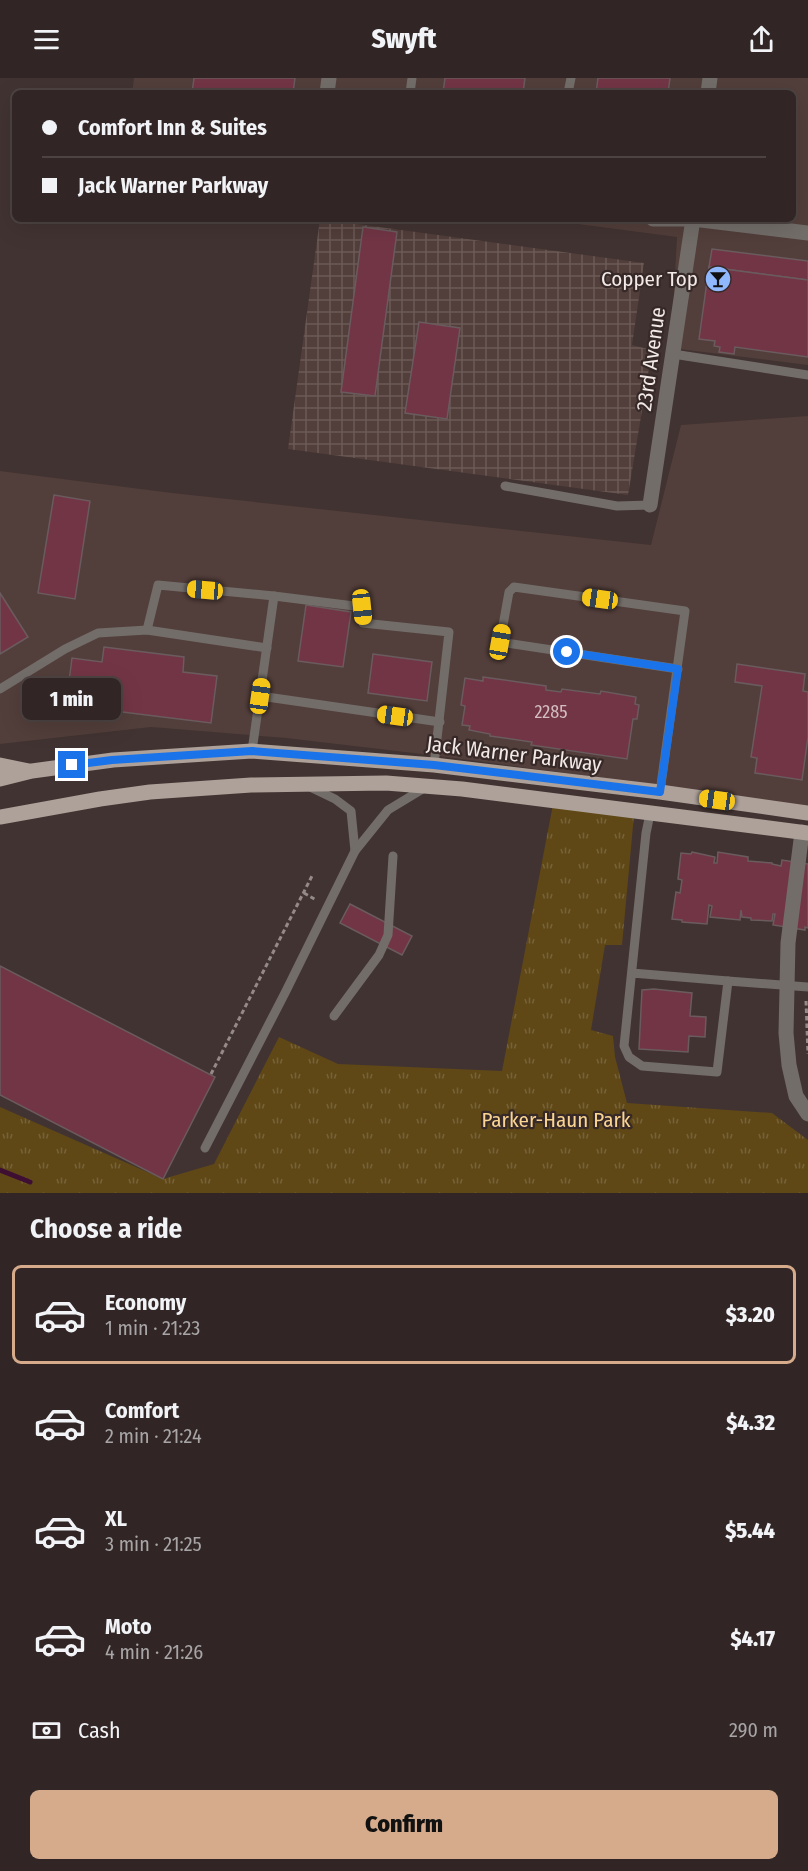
<!DOCTYPE html>
<meta charset="utf-8">
<style>
:root{--surface:#312625;--page:#3d3232;--text:#f1f3f6;--muted:#a8a5a7;--line:#4c4342;--accent:#d6ab8b}
body{margin:0;font-family:"Fira Sans Condensed",sans-serif;background:var(--page);color:var(--text);height:100vh;display:flex;flex-direction:column;font-size:22px;white-space:nowrap}
*{box-sizing:border-box;margin:0}
p{font-size:20px;color:var(--muted)}
.icon{flex:none;width:33px;height:33px;fill:none;stroke:currentColor;stroke-width:2;stroke-linecap:round;stroke-linejoin:round}
.map{position:relative;height:1115px;overflow:hidden}
.side{display:flex;flex-direction:column;background:var(--surface);flex:1}
.side>*{flex:none}
.guide{position:absolute;left:12px;top:12px;width:784px;height:132px;border-radius:9px;box-shadow:0 6px 24px #0002,0 0 0 2px var(--line);display:grid;align-content:center;height:132px;padding:0 30px;background:var(--surface)}
.end{position:absolute;width:27px;height:27px;margin:-14px;border:8px solid #1a73e8;background:#fff;box-shadow:0 0 0 3px #fff}
.from{border-radius:50%}
.bubble{position:absolute;height:42px;border-radius:9px;background:var(--surface);box-shadow:0 6px 24px #0002,0 0 0 2px var(--line);font-size:20px;font-weight:800;line-height:42px;text-align:center}
.car{position:absolute;width:18px;height:36px;margin:-18px -9px;border-radius:8px;box-shadow:0 0 4px 2px #0007;background:linear-gradient(#f5c518 24%,#345 0 40%,#f5c518 0 76%,#345 0 86%,#f5c518 0)}
.guide b{display:flex;align-items:center;gap:21px;height:57px;font-size:22px}
.guide b+b{border-top:2px solid var(--line)}
.guide i{width:15px;height:15px;background:var(--text)}
ul{padding:0;list-style:none}
li{display:flex;align-items:center;gap:18px;height:99px;margin:0 12px 9px;padding:0 18px;border:3px solid transparent;border-radius:9px}
li div{flex:1}
li b{display:block;font-size:22px}
li em{font-style:normal;font-weight:800}
li.on{border-color:var(--accent)}
li>.icon{width:54px;height:54px;stroke-width:1.5}
h2{padding:0 30px;font-size:27px;line-height:72px}
.pay{display:flex;align-items:center;gap:15px;height:66px;padding:0 30px;font-size:22px}
.pay p{margin-inline-start:auto}
.primary-button{display:flex;gap:12px;margin-top:auto;padding:12px 30px}
.primary-button a{flex:1;height:69px;border-radius:9px;background:var(--accent);color:#111;font-size:24px;font-weight:800;line-height:69px;text-align:center}
header{display:flex;justify-content:space-between;align-items:center;height:78px;padding:0 30px;background:var(--surface);font-size:27px;font-weight:800}
.map>svg:first-child{display:block}
.built{fill:#523e3a}
.industrial{fill:url(#industrial-grid)}
.park{fill:url(#park-tufts)}
.lines{fill:none;stroke-linecap:round;stroke-linejoin:round}
.stream{stroke:#3e0f33;stroke-width:5}
.building{fill:#723546;stroke:#6a5b5e;stroke-width:1.5}
.path{stroke:#958a88;stroke-width:3;stroke-dasharray:4.5 3;stroke-linecap:butt}
.lane{stroke:#726d69;stroke-width:9}
.street{stroke:#726d69;stroke-width:15}
.primary{stroke:#ada19a;stroke-width:15}
.route{stroke:#1a73e8;stroke-width:8}
.labels{text-anchor:middle;stroke-width:4.5;stroke-linejoin:round;paint-order:stroke}
.number-label{font-size:18px;fill:#d3bdc0}
.poi-label{font-size:21px;fill:#f3eae8;stroke:#362927;text-anchor:end}
.street-label{font-size:21px;fill:#f3eae8;stroke:#362927}
.park-label{font-size:21px;fill:#fad492;stroke:#362927}
</style>
<header><svg class="icon" aria-label="menu" viewBox="0 0 24 24"><path d="M4 6h16M4 12h16M4 18h16"/></svg>Swyft<svg class="icon" aria-label="share" viewBox="0 0 24 24"><path d="M12 15V3M7 8l5-5 5 5M5 13v7h14v-7"/></svg></header>
<div class="map">
<svg width="808" height="1115" viewBox="0 0 808 1115">
<defs>
<pattern id="industrial-grid" width="8" height="8" patternUnits="userSpaceOnUse" patternTransform="scale(1.5)"><rect width="8" height="8" fill="#523e3a"/><path d="M0 4h8M4 0v8" fill="none" stroke="#6b5a56"/></pattern>
<pattern id="park-tufts" width="24" height="20" patternUnits="userSpaceOnUse" patternTransform="scale(1.5)"><rect width="24" height="20" fill="#5f4716"/><path d="M3 7l-1-3M5 7V3M7 7l1-3M15 17l-1-3M17 17v-4M19 17l1-3" fill="none" stroke="#766238"/></pattern>
</defs>
<rect width="100%" height="100%" fill="#413331"/>
<g class="built">
<polygon points="134,0 808,0 808,287 671,270 677,159 540,141 794,141 794,15 132,15"/>
<polygon points="808,338 808,728 439,678 286,660 151,649 0,666 0,393 172,415 651,467 681,347"/>
</g>
<polygon class="industrial" points="320,141 644,185 632,267 652,272 628,417 288,371"/>
<polygon class="park" points="555,716 635,726 622,867 605,867 591,952 613,958 615,979 627,1025 772,1035 808,1062 808,1115 0,1115 0,1029 163,1101 214,1086 279,959 338,986 502,993"/>
<g class="lines">
<polyline class="stream" points="0,1092 30,1104"/>
</g>
<g class="building">
<polygon points="194,0 295,0 293,15 192,15"/>
<polygon points="445,0 525,0 523,15 443,15"/>
<polygon points="598,0 670,0 668,15 596,15"/>
<polygon points="363,149 397,154 375,318 341,314"/>
<polygon points="712,171 808,183 808,202 709,189"/>
<polygon points="709,189 808,202 808,279 735,269 734,276 719,274 720,269 714,268 715,263 699,261"/>
<polygon points="419,244 460,250 447,341 405,335"/>
<polygon points="54,417 90,423 75,521 38,515"/>
<polygon points="0,515 28,559 0,576"/>
<polygon points="306,527 351,534 343,589 298,583"/>
<polygon points="104,569 184,579 183,594 217,598 211,645 66,627 72,580 102,584"/>
<polygon points="373,576 432,584 427,623 368,615"/>
<polygon points="737,586 805,596 803,613 808,614 808,659 802,702 755,695 757,680 751,679 762,608 735,604"/>
<polygon points="483,599 546,608 546,612 561,614 562,611 600,616 601,613 636,619 635,626 639,627 637,641 633,641 627,681 531,667 532,664 490,658 490,656 469,652 470,648 462,647 465,628 461,627 465,600 483,603"/>
<polygon points="692,774 715,779 714,785 717,785 718,774 748,779 748,783 772,785 772,786 781,788 782,782 808,786 808,850 805,849 805,852 773,847 775,836 773,836 772,843 751,842 751,840 742,839 741,832 740,842 710,839 712,828 709,827 707,846 682,844 682,842 672,841 676,814 680,815 682,802 678,801 681,775 691,776"/>
<polygon points="350,826 412,858 402,877 340,845"/>
<polygon points="0,888 215,999 163,1101 0,1017"/>
<polygon points="654,911 692,915 690,938 706,939 705,959 689,958 688,974 639,971 642,912"/>
</g>
<g class="lines">
<g class="path">
<polyline points="304,815 316,822"/>
<polyline points="806,923 808,976"/>
<polyline points="211,996 313,796"/>
</g>
<g class="lane">
<polyline points="410,15 412,0"/>
<polyline points="568,15 571,0"/>
<polyline points="673,276 808,297"/>
<polyline points="505,408 617,428 650,427"/>
<polyline points="147,552 158,507 274,518 362,529 363,545 449,554 434,687"/>
<polyline points="0,611 65,571 98,555 147,552 267,570"/>
<polyline points="260,618 440,644"/>
<polyline points="252,673 274,518"/>
<polyline points="310,709 335,721 351,733 355,773"/>
<polyline points="660,714 685,533 514,509 509,514 500,564 678,591"/>
<polyline points="632,895 728,903 717,994 642,988 629,979 624,968 646,755 650,736"/>
<polyline points="728,903 808,909"/>
<polyline points="334,938 379,877 388,857 393,778"/>
<polyline points="205,1070 286,913 355,773 388,732 426,709"/>
</g>
<g class="street">
<polyline points="327,15 329,0"/>
<polyline points="708,15 710,0"/>
<polyline points="653,141 693,141 808,155"/>
<polyline points="650,427 693,141"/>
<polyline points="802,754 788,865 786,955 789,987 796,1018 808,1036"/>
</g>
<g class="primary">
<polyline points="0,687 29,693"/>
<polyline points="0,701 32,693 113,682 252,673 434,687 660,714 808,735"/>
<polyline points="0,739 100,721 150,714 251,707 386,705 462,711 808,755"/>
</g>
</g>
<g class="lines">
<polyline class="route" points="72,687 112,682 252,673 434,687 660,714 678,591 567,574"/>
</g>
<defs>
<symbol id="bar-disc" viewBox="-11 -11 22 22"><circle r="9.5" fill="#90b8fd" stroke="#362927"/><path d="M-6-5H6L.8 .8V4.5H3.5V6h-7V4.5H-.8V.8Z" fill="#111"/></symbol>
</defs>
<g fill-rule="evenodd">
<use href="#bar-disc" x="703" y="186" width="30" height="30"/>
</g>
<g class="labels">
<g class="number-label">
<text x="551" y="640">2285</text>
</g>
<g class="poi-label">
<text x="698" y="208">Copper Top</text>
</g>
<g class="street-label">
<text transform="translate(651 281) rotate(-82)" y="7">23rd Avenue</text>
<text transform="translate(514 676) rotate(7)" y="7">Jack Warner Parkway</text>
</g>
<g class="park-label">
<text x="556" y="1049">Parker-Haun Park</text>
</g>
</g>
</svg>
<i class="end from" style="left:567px;top:574px"></i>
<i class="end" style="left:72px;top:687px"></i>
<div class="bubble" style="left:22px;top:600px;width:99px">1 min</div>
<i class="car" style="left:205px;top:512px;rotate:275deg"></i>
<i class="car" style="left:600px;top:521px;rotate:278deg"></i>
<i class="car" style="left:362px;top:529px;rotate:174deg"></i>
<i class="car" style="left:500px;top:564px;rotate:10deg"></i>
<i class="car" style="left:260px;top:618px;rotate:8deg"></i>
<i class="car" style="left:395px;top:638px;rotate:278deg"></i>
<i class="car" style="left:717px;top:722px;rotate:278deg"></i>
<div class="guide">
<b><i class="from"></i>Comfort Inn &amp; Suites</b>
<b><i></i>Jack Warner Parkway</b>
</div>
</div>
<section class="side">
<h2>Choose a ride</h2>
<ul>
<li class="on"><svg class="icon" aria-label="car" viewBox="0 0 24 24"><path d="M5 17H2v-5l4-1 3-4h7l3 4 3 1v5h-3M9 17h6M6 11h13"/><circle cx="7" cy="17" r="2"/><circle cx="17" cy="17" r="2"/></svg><div><b>Economy</b><p>1 min · 21:23</p></div><em>$3.20</em></li>
<li><svg class="icon" aria-label="car" viewBox="0 0 24 24"><path d="M5 17H2v-5l4-1 3-4h7l3 4 3 1v5h-3M9 17h6M6 11h13"/><circle cx="7" cy="17" r="2"/><circle cx="17" cy="17" r="2"/></svg><div><b>Comfort</b><p>2 min · 21:24</p></div><em>$4.32</em></li>
<li><svg class="icon" aria-label="car" viewBox="0 0 24 24"><path d="M5 17H2v-5l4-1 3-4h7l3 4 3 1v5h-3M9 17h6M6 11h13"/><circle cx="7" cy="17" r="2"/><circle cx="17" cy="17" r="2"/></svg><div><b>XL</b><p>3 min · 21:25</p></div><em>$5.44</em></li>
<li><svg class="icon" aria-label="car" viewBox="0 0 24 24"><path d="M5 17H2v-5l4-1 3-4h7l3 4 3 1v5h-3M9 17h6M6 11h13"/><circle cx="7" cy="17" r="2"/><circle cx="17" cy="17" r="2"/></svg><div><b>Moto</b><p>4 min · 21:26</p></div><em>$4.17</em></li>
</ul>
<div class="pay"><svg class="icon" aria-label="cash" viewBox="0 0 24 24"><path d="M3 7h18v10H3z"/><circle cx="12" cy="12" r="2"/></svg>Cash<p>290 m</p></div>
<div class="primary-button"><a>Confirm</a></div>
</section>
